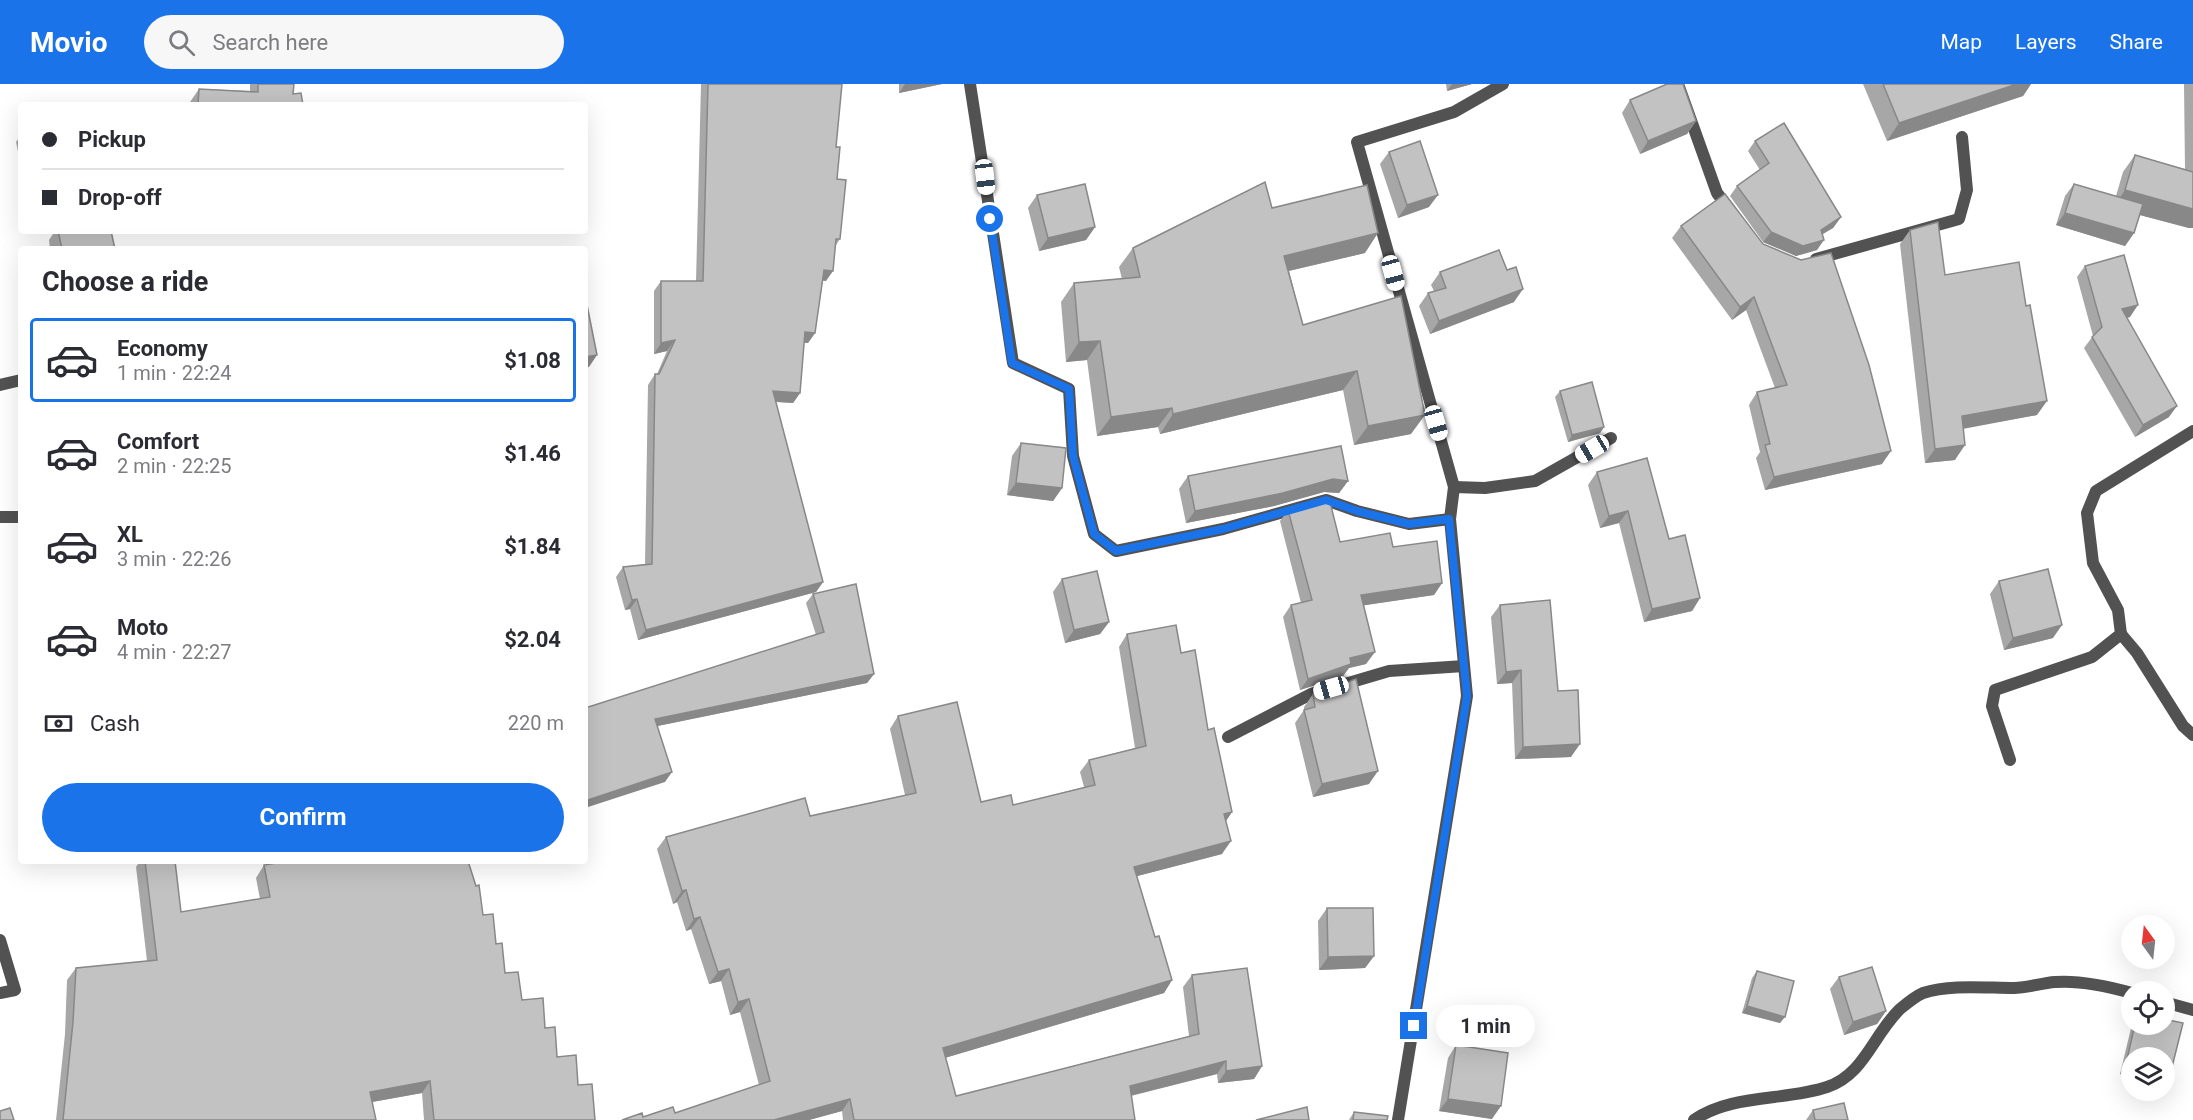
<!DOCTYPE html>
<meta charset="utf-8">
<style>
:root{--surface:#fff;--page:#f7f7f7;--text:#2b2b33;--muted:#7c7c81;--line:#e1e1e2;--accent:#1a73e8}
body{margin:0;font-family:Roboto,sans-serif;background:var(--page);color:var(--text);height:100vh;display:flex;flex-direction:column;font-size:22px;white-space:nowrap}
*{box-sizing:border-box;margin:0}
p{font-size:20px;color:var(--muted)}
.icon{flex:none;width:33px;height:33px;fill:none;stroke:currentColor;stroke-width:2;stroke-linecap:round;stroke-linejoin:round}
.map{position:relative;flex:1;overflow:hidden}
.sheet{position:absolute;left:18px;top:162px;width:570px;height:618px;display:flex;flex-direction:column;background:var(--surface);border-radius:6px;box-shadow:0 6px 24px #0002}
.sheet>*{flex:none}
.top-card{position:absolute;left:18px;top:18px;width:570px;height:132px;border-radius:6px;box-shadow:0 6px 24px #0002;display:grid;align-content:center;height:132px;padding:0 24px;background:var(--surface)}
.needle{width:39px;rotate:345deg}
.controls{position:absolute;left:2121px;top:831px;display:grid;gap:12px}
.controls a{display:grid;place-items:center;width:54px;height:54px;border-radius:50%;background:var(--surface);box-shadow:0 6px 24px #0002;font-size:30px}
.end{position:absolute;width:27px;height:27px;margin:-14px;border:8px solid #1a73e8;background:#fff;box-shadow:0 0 0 3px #fff}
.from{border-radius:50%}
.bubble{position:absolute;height:42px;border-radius:21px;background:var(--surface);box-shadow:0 6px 24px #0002;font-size:20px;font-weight:700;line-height:42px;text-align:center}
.car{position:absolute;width:18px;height:36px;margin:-18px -9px;border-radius:8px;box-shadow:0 0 4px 2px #0007;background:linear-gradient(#fff 24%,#345 0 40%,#fff 0 76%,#345 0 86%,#fff 0)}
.top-card b{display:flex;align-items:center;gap:21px;height:57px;font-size:22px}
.top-card b+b{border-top:2px solid var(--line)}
.top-card i{width:15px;height:15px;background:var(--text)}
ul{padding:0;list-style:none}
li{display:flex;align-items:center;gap:18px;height:84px;margin:0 12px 9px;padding:0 12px;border:3px solid transparent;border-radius:6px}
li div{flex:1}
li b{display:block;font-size:22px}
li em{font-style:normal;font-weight:700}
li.selected{border-color:var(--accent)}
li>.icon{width:54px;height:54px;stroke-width:1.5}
h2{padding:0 24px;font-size:27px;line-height:72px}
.pay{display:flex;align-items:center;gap:15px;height:66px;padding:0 24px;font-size:22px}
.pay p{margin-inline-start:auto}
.button{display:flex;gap:12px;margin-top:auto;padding:12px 24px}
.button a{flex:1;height:69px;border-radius:36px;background:var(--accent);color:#fff;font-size:24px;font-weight:700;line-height:69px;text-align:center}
header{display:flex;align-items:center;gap:36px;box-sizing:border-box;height:84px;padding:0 30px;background:var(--accent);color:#fff}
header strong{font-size:28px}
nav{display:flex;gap:33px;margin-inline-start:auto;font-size:21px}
.search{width:420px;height:54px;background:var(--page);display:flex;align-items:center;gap:15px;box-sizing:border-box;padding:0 21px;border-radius:33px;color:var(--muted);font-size:22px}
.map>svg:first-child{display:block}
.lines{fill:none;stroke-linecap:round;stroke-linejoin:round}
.minor{stroke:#525252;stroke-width:12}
.wall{fill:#a7a7a7}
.shaded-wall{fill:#888}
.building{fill:#c2c2c2;stroke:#888;stroke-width:1.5}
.route{stroke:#1a73e8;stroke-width:8}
</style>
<header>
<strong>Movio</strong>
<div class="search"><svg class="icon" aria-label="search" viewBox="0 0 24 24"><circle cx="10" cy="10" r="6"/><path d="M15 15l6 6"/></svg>Search here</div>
<nav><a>Map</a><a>Layers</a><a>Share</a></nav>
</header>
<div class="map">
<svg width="2193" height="1036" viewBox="0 0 2193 1036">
<rect width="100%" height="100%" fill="#fff"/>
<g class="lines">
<g class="minor">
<polyline points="970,0 1013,279 1069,305 1073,372 1094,450 1116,467 1223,445 1326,416 1357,427 1409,440 1450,435"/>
<polyline points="1678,0 1717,109 1730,126"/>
<polyline points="1816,175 1959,135 1967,106 1962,53"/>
<polyline points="0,301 21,296"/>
<polyline points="1454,403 1485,404 1535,397 1611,354"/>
<polyline points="0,433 21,433"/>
<polyline points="2121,550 2137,569 2183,642 2193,651"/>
<polyline points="1228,653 1311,610 1389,587 1464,582"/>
<polyline points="2010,676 1992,622 1995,606 2092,573 2121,550 2118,526 2093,479 2087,429 2096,407 2193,347"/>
<polyline points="0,856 15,906 0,909"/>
<polyline points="2164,918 2193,926"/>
<polyline points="1398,1036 1467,612 1450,435 1454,403 1357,58 1454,28 1503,0"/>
<path d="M1694,1036c37,-26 91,-19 133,-33 37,-12 46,-52 73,-78 6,-5 16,-13 23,-16 27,-9 63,-5 91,-5 14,0 27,-5 41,-6 25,-2 52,4 77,11"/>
</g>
</g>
<g class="wall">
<polygon points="250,0 294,0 293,10 303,21 190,21 190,18 199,5 250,7"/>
<polygon points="701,0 842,0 836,63 840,155 836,161 826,197 823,196 815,249 808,259 804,259 800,309 793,319 776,318 823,498 816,508 638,556 630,525 625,526 616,493 623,483 645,480 648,301 655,290 657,290 667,267 654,270 654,207 661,197 696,197"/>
<polygon points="898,0 942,0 899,9 899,0"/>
<polygon points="1446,0 1472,0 1447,7"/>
<polygon points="1863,0 2031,0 2023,12 1887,57"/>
<polygon points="2184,0 2193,0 2193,144 2189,144 2140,131 2134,149 2125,162 2056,141 2065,112 2074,100 2116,112 2123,88 2135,71 2185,85"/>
<polygon points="1630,16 1696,37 1687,50 1640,70 1622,29"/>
<polygon points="21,51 21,82 16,58"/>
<polygon points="1755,57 1841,133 1833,144 1822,150 1817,166 1796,172 1763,158 1730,112 1737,102 1760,86 1748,67"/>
<polygon points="1389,68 1429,123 1398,134 1380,80"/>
<polygon points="1725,110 1882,380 1765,406 1756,374 1760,368 1749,321 1757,308 1775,304 1746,226 1732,236 1672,154 1681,142"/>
<polygon points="1037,111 1095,143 1086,156 1039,167 1028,124"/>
<polygon points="1272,124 1365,169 1289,187 1303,241 1401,212 1411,350 1354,361 1343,306 1160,350 1158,343 1097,352 1087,276 1066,278 1061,218 1074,199 1122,195 1119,183 1133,164"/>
<polygon points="1910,146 1945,191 2037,331 1963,344 1955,376 1925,379 1900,160"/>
<polygon points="55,147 111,147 115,165 50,165 49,156"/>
<polygon points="2085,182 2130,233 2127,234 2169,333 2135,353 2084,264 2093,252 2077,193"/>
<polygon points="1440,188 1514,218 1430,250 1419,222 1428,209 1434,207 1431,201"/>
<polygon points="1560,307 1604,343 1600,349 1568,358 1555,313"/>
<polygon points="1021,359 1062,404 1053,417 1007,411 1012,372"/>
<polygon points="1597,388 1669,455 1700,514 1692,527 1644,538 1619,439 1600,444 1588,401"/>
<polygon points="1188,392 1348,397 1339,409 1324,408 1274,422 1186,439 1179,405"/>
<polygon points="1288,426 1340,458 1393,463 1442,499 1434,511 1364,521 1366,580 1349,584 1343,592 1300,606 1283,533 1291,521 1301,519 1280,437"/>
<polygon points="1062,495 1109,538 1100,550 1065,559 1053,508"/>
<polygon points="1999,497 2053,554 2004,566 1990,510"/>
<polygon points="813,510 874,590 867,599 657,642 665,698 585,624 816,551 806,519"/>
<polygon points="1500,521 1558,607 1571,673 1515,675 1512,599 1497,600 1491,533"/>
<polygon points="1127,550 1181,569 1208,646 1232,728 1226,737 1222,770 1137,792 1155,853 1172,896 1164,909 945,974 956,1012 1189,952 1183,903 1192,891 1262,982 1254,995 1218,999 1217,990 1131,1012 1135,1036 843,1036 842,1027 809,1036 622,1036 675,1029 759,1001 740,928 730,931 721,897 709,900 691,845 686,847 677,818 673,820 657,765 666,753 810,732 905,711 890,645 898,632 981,718 1013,721 1084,703 1080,688 1089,676 1135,664 1119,563"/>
<polygon points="1313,610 1369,700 1313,713 1295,639 1304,626 1304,623"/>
<polygon points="140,777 175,777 181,828 260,815 256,794 264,781 483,831 496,860 505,889 522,916 545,944 557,973 578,1001 595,1036 424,1036 422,1009 372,1018 376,1036 56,1036 65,950 67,896 76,884 147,877 136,783"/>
<polygon points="1327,824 1374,872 1365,884 1319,886 1318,837"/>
<polygon points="1757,887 1780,939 1742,929 1752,894"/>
<polygon points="1839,893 1886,927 1877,940 1844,951 1830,905"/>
<polygon points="2132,940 2164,940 2169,995 2165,1001 2164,974 2132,993 2120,990"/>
<polygon points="1456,961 1492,1035 1439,1027 1448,974"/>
<polygon points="1813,1026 1848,1036 1806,1036"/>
<polygon points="1354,1028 1387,1036 1349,1036"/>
</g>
<g class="shaded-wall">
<polygon points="905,0 942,0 899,9"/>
<polygon points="1452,0 1472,0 1447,7"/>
<polygon points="2017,0 2031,0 2023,12 1887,57 1899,39"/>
<polygon points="1696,37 1687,50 1640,70 1648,57"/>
<polygon points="2125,106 2193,125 2193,144 2189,144 2113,124"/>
<polygon points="1438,111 1429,123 1398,134 1407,121"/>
<polygon points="2065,129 2134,149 2125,162 2056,141"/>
<polygon points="1841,133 1833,144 1813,156 1821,146"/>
<polygon points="1095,143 1086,156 1039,167 1048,154"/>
<polygon points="1771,148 1824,156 1817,166 1796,172 1763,158"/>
<polygon points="1378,149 1365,169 1271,191 1284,172"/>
<polygon points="824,186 833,187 826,197 817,196"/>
<polygon points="1523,205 1514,218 1430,250 1439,237"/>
<polygon points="1754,213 1746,226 1732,236 1740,223"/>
<polygon points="2138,221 2130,233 2114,237 2122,225"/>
<polygon points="805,248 815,249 808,259 798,258"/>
<polygon points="675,256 667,267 654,270 661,259"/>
<polygon points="1100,257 1087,276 1066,278 1079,258"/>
<polygon points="597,271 589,283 585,284 585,273"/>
<polygon points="1357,287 1343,306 1160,350 1173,330"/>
<polygon points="773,307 800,309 793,319 766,317"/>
<polygon points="2047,317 2037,331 1952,347 1962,332"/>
<polygon points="2177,322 2169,333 2135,353 2143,341"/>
<polygon points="1172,324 1158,343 1097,352 1111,333"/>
<polygon points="1425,331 1411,350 1354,361 1368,342"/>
<polygon points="1604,343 1600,349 1568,358 1572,351"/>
<polygon points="1965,361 1955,376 1925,379 1935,365"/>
<polygon points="1891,367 1882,380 1765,406 1774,393"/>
<polygon points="1333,395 1348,397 1339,409 1324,408 1274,422 1186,439 1195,427"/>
<polygon points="1016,399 1062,404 1053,417 1007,411"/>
<polygon points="1628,427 1619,439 1600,444 1609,432"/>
<polygon points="823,498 816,508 638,556 646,546"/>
<polygon points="1442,499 1434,511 1353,523 1361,511"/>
<polygon points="1700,514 1692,527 1644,538 1652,525"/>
<polygon points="637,515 630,525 625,526 632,516"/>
<polygon points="1109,538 1100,550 1065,559 1074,546"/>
<polygon points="2062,541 2053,554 2004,566 2013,554"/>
<polygon points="1375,568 1366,580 1349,584 1343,592 1300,606 1308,595 1350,574"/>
<polygon points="1521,586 1512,599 1497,600 1506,588"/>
<polygon points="874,590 867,599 648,644 655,635"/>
<polygon points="1580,660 1571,673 1515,675 1523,663"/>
<polygon points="1378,687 1369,700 1313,713 1322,700"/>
<polygon points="672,688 665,698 585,724 585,717"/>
<polygon points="1232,728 1223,741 1224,730"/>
<polygon points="1231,757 1222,770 1126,795 1134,783"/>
<polygon points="686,806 677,818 673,820 682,807"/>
<polygon points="700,833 691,845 686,847 694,835"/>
<polygon points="1374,872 1365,884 1319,886 1328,873"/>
<polygon points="729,885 721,897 709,900 718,888"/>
<polygon points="1172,896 1164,909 934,977 943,964"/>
<polygon points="749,915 740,928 730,931 738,918"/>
<polygon points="1747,922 1785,933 1780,939 1742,929"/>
<polygon points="1886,927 1877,940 1844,951 1853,938"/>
<polygon points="1226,977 1217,990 1121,1014 1130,1002"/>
<polygon points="1262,982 1254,995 1218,999 1226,987"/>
<polygon points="2125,984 2132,985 2132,993 2120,990"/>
<polygon points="2164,994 2169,995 2165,1001 2164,1001"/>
<polygon points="430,997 422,1009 361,1020 370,1008"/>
<polygon points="850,1015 842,1027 809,1036 773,1036"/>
<polygon points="1448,1015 1501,1022 1492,1035 1439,1027"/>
</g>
<g class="building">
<polygon points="258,0 294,0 293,10 301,9 303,21 198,21 199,5 258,8"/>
<polygon points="708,0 842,0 836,63 840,63 837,95 846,96 840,155 836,155 833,187 824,186 815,249 805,248 800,309 773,307 823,498 646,546 637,515 632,516 623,483 652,480 655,290 659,290 675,256 661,259 661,197 703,197"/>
<polygon points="1667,0 1683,0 1696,37 1648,57 1630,16"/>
<polygon points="1883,0 2017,0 1899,39"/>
<polygon points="1784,39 1841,133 1821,146 1824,156 1803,162 1771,148 1737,102 1769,79 1755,57"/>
<polygon points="1420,57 1438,111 1407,121 1389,68"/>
<polygon points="2135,71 2193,88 2193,125 2125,106"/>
<polygon points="1265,98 1272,124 1367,101 1378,149 1284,172 1303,241 1401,212 1425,331 1368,342 1357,287 1173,330 1172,324 1111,333 1100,257 1079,258 1074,199 1140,193 1133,164"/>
<polygon points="1085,100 1095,143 1048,154 1037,111"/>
<polygon points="2074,100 2143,120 2134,149 2065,129"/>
<polygon points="1725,110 1763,160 1801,176 1831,169 1869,281 1891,367 1774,393 1765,361 1770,360 1757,308 1787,301 1754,213 1740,223 1681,142"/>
<polygon points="1938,138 1945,191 2019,178 2026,222 2030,221 2047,317 1962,332 1965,361 1935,365 1910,146"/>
<polygon points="58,147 111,147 115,165 62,165"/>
<polygon points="1499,166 1507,186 1516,183 1523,205 1439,237 1428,209 1446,204 1440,188"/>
<polygon points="2124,171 2138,221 2122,225 2177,322 2143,341 2092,253 2102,243 2085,182"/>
<polygon points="585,211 597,271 585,273"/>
<polygon points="1592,298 1604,343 1572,351 1560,307"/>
<polygon points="1021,359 1066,364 1062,404 1016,399"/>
<polygon points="1341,362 1348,397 1333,395 1283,409 1195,427 1188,392"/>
<polygon points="1647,374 1669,455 1685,451 1700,514 1652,525 1628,427 1609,432 1597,388"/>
<polygon points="1329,414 1340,458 1390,449 1393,463 1437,457 1442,499 1361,511 1375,568 1350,574 1351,580 1308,595 1291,521 1312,516 1288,426"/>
<polygon points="2048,485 2062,541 2013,554 1999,497"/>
<polygon points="1097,487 1109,538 1074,546 1062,495"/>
<polygon points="856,500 874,590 655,635 672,688 585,717 585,624 824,548 813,510"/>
<polygon points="1550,516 1558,607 1578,606 1580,660 1523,663 1521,586 1506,588 1500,521"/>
<polygon points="1176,541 1181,569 1195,566 1208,646 1214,644 1232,728 1224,730 1231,757 1134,783 1155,853 1159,852 1172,896 943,964 956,1012 1199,950 1192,891 1247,884 1262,982 1226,987 1226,977 1130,1002 1135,1036 854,1036 850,1015 774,1036 622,1036 642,1029 643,1033 673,1023 675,1029 770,997 749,915 738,918 729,885 718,888 700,833 694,835 686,806 682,807 666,753 805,714 810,732 916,709 898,632 957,618 981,718 1011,711 1013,721 1095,701 1089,676 1146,662 1127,550"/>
<polygon points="1356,595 1378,687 1322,700 1304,626 1315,623 1313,610"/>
<polygon points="145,777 175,777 181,828 270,813 264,781 288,777 468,777 476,802 479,801 483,831 493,830 496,860 502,859 505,889 518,888 522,916 543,914 545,944 555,943 557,973 576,971 578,1001 592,1000 595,1036 434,1036 430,997 370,1008 376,1036 63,1036 73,938 76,884 157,876"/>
<polygon points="1327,824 1373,824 1374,872 1328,873"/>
<polygon points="1872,883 1886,927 1853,938 1839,893"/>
<polygon points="1757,887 1794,897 1785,933 1747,922"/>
<polygon points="2164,935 2183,939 2169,995 2164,994 2164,974 2132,974 2132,985 2125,984 2135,940 2164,940"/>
<polygon points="1456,961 1508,969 1501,1022 1448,1015"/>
<polygon points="1844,1019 1848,1036 1815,1036 1813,1026"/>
<polygon points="1307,1023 1309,1036 1256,1036"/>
<polygon points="10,1024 14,1036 0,1036 0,1027"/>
<polygon points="1354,1028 1388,1032 1387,1036 1353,1036"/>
</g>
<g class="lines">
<polyline class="route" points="990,135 1012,279 1069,305 1073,372 1094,450 1116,467 1223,445 1326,416 1357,427 1409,440 1449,435 1467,612 1414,942"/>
</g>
</svg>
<div class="controls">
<a><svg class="needle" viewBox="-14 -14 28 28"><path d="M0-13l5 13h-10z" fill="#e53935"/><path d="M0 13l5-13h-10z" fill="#7c7c81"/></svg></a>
<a><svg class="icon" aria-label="locate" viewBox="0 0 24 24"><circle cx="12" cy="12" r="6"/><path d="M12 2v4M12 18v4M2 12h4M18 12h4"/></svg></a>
<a><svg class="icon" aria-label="layers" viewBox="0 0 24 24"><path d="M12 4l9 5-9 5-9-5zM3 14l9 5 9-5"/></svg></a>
</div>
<i class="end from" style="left:990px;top:135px"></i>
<i class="end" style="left:1414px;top:942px"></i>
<div class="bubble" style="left:1436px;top:921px;width:99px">1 min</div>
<i class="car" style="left:985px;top:93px;rotate:173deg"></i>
<i class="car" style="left:1393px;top:189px;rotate:165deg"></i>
<i class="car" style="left:1436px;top:339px;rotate:164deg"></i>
<i class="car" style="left:1592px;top:365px;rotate:240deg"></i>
<i class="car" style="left:1331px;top:604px;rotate:254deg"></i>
<div class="top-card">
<b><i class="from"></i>Pickup</b>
<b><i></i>Drop-off</b>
</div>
<section class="sheet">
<h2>Choose a ride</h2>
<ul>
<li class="selected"><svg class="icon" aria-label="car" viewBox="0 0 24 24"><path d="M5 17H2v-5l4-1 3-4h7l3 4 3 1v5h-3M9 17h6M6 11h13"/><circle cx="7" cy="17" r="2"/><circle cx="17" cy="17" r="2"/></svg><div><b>Economy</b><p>1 min · 22:24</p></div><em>$1.08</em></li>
<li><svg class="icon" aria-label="car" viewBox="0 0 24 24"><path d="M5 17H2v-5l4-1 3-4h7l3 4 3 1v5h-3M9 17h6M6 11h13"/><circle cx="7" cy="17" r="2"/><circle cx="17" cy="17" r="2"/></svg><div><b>Comfort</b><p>2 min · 22:25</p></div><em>$1.46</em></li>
<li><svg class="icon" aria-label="car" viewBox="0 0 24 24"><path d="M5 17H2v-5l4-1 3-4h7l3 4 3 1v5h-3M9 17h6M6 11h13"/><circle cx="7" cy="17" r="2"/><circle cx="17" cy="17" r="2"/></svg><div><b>XL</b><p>3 min · 22:26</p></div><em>$1.84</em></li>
<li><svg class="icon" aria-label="car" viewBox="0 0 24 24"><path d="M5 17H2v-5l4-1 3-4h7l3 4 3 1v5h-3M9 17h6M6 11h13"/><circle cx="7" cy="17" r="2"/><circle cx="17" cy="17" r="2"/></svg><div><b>Moto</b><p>4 min · 22:27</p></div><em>$2.04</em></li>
</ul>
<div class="pay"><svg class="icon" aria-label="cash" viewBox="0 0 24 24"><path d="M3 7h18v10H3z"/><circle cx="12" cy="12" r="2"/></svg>Cash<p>220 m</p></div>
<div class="button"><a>Confirm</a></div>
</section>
</div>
